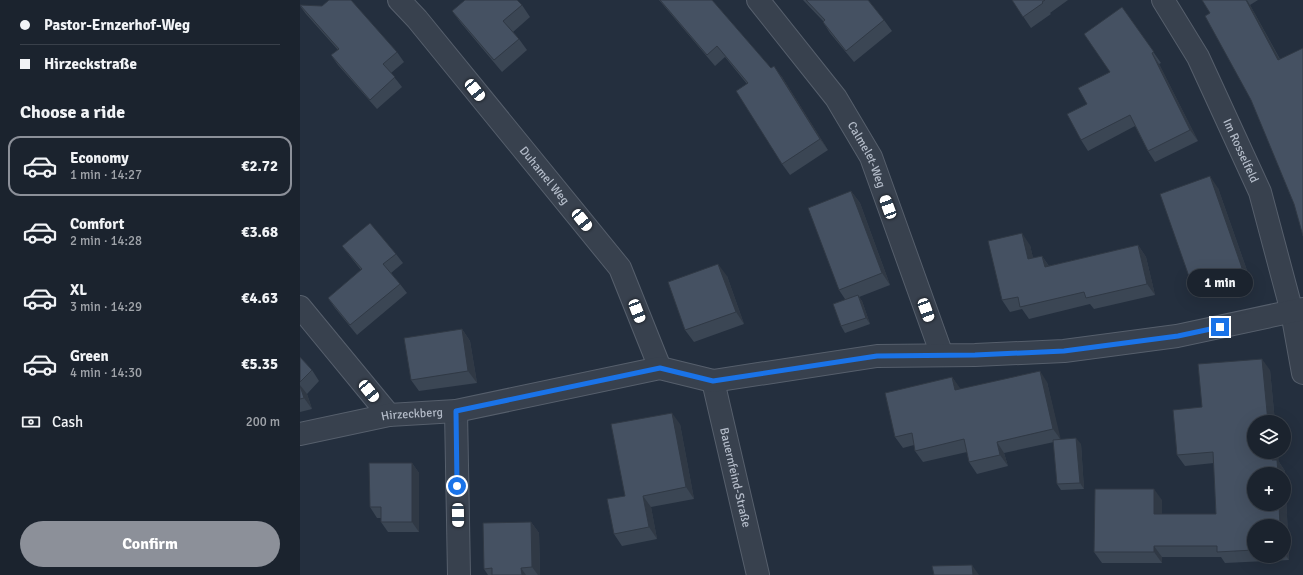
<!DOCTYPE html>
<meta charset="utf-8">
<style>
:root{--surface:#1b232e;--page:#242b36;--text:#f1f3f6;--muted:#a0a4aa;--line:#39404a;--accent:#8c9099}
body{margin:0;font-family:Signika,sans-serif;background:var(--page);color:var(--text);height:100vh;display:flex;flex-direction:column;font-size:15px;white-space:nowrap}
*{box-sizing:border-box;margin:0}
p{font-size:13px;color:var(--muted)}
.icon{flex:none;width:22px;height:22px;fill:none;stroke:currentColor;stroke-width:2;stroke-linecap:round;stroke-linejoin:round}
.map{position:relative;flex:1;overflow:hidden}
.details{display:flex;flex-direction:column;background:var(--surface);width:300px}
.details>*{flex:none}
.banner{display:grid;align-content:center;height:88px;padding:0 20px;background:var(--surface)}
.fabs{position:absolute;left:947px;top:415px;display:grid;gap:8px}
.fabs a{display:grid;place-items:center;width:44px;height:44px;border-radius:50%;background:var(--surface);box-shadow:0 4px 16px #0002,0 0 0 1px var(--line);font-size:20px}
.end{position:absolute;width:18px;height:18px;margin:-9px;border:5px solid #1a73e8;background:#fff;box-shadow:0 0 0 2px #fff}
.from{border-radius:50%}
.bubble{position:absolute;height:28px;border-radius:14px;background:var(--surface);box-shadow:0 4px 16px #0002,0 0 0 1px var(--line);font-size:13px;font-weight:700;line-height:28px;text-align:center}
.car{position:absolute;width:12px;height:24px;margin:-12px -6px;border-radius:5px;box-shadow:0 0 3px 1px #0007;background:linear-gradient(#fff 24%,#345 0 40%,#fff 0 76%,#345 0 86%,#fff 0)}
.banner b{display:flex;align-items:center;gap:14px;height:38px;font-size:15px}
.banner b+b{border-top:1px solid var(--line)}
.banner i{width:10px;height:10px;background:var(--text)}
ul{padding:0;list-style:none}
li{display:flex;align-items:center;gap:12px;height:60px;margin:0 8px 6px;padding:0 12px;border:2px solid transparent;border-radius:12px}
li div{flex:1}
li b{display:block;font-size:15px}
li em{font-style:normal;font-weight:700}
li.on{border-color:var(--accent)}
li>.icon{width:36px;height:36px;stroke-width:1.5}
h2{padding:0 20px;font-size:18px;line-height:48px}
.pay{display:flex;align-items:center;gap:10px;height:44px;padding:0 20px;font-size:15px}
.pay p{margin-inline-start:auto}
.primary-button{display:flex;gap:8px;margin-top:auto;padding:8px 20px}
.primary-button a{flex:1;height:46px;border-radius:24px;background:var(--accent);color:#fff;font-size:16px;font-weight:700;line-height:46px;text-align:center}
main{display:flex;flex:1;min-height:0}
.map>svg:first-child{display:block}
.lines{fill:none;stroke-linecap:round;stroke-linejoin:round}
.minor-casing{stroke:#565f6c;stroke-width:24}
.minor{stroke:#38414e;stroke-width:22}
.wall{fill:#3b4654;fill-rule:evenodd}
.shaded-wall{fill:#303945}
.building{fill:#455162;stroke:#303945}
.route{stroke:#1a73e8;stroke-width:5}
.labels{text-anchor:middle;stroke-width:3.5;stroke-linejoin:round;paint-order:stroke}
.street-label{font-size:12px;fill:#b4bcc9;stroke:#1d2633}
</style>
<main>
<section class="details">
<div class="banner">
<b><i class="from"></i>Pastor-Ernzerhof-Weg</b>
<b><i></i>Hirzeckstraße</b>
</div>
<h2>Choose a ride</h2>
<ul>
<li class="on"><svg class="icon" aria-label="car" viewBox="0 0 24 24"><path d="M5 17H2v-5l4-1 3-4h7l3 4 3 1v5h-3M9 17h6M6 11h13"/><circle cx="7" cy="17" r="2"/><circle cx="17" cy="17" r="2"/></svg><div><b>Economy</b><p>1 min · 14:27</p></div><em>€2.72</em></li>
<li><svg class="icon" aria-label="car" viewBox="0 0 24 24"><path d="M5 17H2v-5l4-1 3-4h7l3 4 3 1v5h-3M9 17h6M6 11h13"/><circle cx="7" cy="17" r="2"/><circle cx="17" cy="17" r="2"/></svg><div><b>Comfort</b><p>2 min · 14:28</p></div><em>€3.68</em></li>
<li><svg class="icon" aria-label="car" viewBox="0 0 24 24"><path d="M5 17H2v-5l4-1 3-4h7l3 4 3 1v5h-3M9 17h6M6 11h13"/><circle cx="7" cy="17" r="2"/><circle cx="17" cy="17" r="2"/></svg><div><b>XL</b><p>3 min · 14:29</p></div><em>€4.63</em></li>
<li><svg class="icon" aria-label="car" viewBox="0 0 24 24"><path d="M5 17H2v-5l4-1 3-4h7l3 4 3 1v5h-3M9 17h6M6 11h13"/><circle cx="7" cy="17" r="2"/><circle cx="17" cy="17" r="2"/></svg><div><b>Green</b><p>4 min · 14:30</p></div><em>€5.35</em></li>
</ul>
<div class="pay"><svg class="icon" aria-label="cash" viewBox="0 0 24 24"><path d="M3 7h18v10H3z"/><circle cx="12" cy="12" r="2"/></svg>Cash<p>200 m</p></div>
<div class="primary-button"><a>Confirm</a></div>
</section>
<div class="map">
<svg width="1003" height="575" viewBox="0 0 1003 575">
<rect width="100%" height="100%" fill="#242f3e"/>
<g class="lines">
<defs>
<g id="minor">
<path id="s1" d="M99,0l18,19 203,249 40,100"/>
<path id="s2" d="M458,0l78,98 35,59 71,198"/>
<path id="s3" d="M863,0l35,57 62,135 32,120 11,61"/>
<polyline points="0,307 89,415"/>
<path id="s4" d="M413,381l45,194"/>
<polyline points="156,411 159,575"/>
<path id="s5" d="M0,434l89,-19 67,-4 204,-43 53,13 164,-25 98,-1 89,-4 113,-15 126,-27"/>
</g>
</defs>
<use href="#minor" class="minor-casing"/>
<use href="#minor" class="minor"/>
</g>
<g class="wall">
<polygon points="359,0 412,0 471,68 482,77 528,150 490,175 482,164 447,84 425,57 415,66"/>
<polygon points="503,0 568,0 584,20 592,31 554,62 530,33 523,22 523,21"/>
<polygon points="712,0 768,0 750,13 751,14 731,28"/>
<polygon points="902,0 958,0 950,5 980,59 994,204 951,100 910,13"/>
<polygon points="222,5 230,17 213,32 219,39 227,50 202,72 161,23 152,11"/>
<polygon points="0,6 97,52 104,62 91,73 102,87 77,109 38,65 31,55 38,50 6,14"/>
<polygon points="822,7 861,63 859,64 898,141 855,162 848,151 835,126 788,151 781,140 787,104 810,72"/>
<polygon points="918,188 950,279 900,297 892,285"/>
<polygon points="551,191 560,203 590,285 559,297 562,301 570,324 545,333 541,326 545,299 539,290"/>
<polygon points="730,245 733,258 742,256 749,266 838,245 846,257 855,295 794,309 790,304 729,319 722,309 710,312 702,300"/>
<polygon points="42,246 96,254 103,263 91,273 100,284 107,293 57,335 35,308 28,298 61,270 49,255"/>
<polygon points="427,276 444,324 394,342 385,330"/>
<polygon points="162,329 170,341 177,383 119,391 111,380"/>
<polygon points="0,357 12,370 19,381 7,394 12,409 0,412"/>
<path d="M970,370l5,52h-21l25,40 6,9 4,89 -64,3 -4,-6h-59v6h-60l-8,-11 68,-52v14h54l-2,-51 -29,3 -8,-11 25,-48zM954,526h30v30h-30z"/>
<polygon points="652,377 660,389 747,382 760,439 781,444 784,489 761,490 757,484 754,442 704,453 708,466 677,474 669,462 667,452 623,462 615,451 614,445 603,448 595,437"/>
<polygon points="380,424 394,499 351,507 357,539 322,546 314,534"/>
<polygon points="112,463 119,473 119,532 88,532 81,522 81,518 77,518 70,507"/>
<polygon points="231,522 239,533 240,575 188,575 184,569"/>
</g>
<g class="shaded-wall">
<polygon points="946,0 947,0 950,5 986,71 978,60"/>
<polygon points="852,53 859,64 898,141 890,130"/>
<polygon points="474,66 482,77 528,150 520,139"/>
<polygon points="910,176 918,188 950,279 942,268"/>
<polygon points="551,191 560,203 590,285 582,273"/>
<polygon points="722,233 730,245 736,271 728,259"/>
<polygon points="838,245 846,257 855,295 847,284"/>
<polygon points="742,256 750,268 745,267"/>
<polygon points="418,264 427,276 444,324 436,312"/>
<polygon points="558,295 562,301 570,324 566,318"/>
<polygon points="162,329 170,341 177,383 168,371"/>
<polygon points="962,359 970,370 975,422 968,422"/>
<polygon points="740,371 747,382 761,440 753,429"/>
<polygon points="652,377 660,388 663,401 655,390"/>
<polygon points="0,385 7,394 12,409 4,398 0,386"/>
<polygon points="372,413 380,424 394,499 386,487"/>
<polygon points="776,438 781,444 784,489 780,483"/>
<polygon points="697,442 704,453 708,466 700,455"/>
<polygon points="971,452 978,452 979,462 985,471 989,560 984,553 984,526 980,526 979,504 984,504 984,474 978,474 972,460"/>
<polygon points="112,463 119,473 119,532 112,522"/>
<polygon points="854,489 862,500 862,525 854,514"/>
<polygon points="343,496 351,507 357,539 349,527"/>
<polygon points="231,522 239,533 240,575 238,575 232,567"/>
<polygon points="854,546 862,557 862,563 854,552"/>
<polygon points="672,565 679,575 673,575"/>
<polygon points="221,568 226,575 222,575"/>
</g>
<g class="building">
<polygon points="29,0 51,0 97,52 83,64 95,77 70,100 31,55 39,49 0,5 22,6"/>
<polygon points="165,0 217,0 222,5 203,21 219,39 194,60 152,11"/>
<polygon points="360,0 412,0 471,68 474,66 520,139 482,164 436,91 448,83 417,46 407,55"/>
<polygon points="506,0 568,0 584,20 546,51 523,22 525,20"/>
<polygon points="712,0 745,0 742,2 743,3 723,17"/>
<polygon points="902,0 946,0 978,60 1003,48 1003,236 994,204 951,100 905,16 910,13"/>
<polygon points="822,7 854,52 852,53 890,130 848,151 830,115 781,140 767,114 787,104 778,88 810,72 784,34"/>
<polygon points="910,176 942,268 892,285 860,194"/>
<polygon points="551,191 582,273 539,290 508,208"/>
<polygon points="70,223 96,254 83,264 100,284 50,325 28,298 62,269 42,246"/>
<polygon points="722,233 728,259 742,256 745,267 838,245 847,284 786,298 784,292 720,307 718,297 702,300 688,241"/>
<polygon points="418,264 436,312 385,330 368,282"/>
<polygon points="558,295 566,318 541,326 533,304"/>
<polygon points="162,329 168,371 111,380 104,338"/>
<polygon points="0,357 12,370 0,382"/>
<polygon points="962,359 968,422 954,422 954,452 971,452 972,460 977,460 978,474 954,474 954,504 979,504 980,526 954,526 954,550 917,552 917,546 854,546 854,552 794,552 795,489 854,489 854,514 916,514 913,452 877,455 873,410 902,407 898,364"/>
<polygon points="740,371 753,429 697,442 700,455 669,462 664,439 615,451 612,433 595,437 585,393 652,377 655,390"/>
<polygon points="0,386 4,398 0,399"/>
<polygon points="372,413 386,487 343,496 349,527 314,534 307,499 325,496 311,424"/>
<polygon points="776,438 780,483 757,484 753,440"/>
<polygon points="69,463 112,463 112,522 81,522 81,507 70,507"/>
<polygon points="231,522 232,567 221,568 222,575 192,575 192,568 184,569 183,523"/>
<polygon points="672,565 673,575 634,575 632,566"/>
</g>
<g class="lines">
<polyline class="route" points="157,486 156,411 360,368 413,381 577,356 675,355 764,351 878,336 920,327"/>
</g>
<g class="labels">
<g class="street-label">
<text dy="4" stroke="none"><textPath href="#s3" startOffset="170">Im Rosselfeld</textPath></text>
<text dy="4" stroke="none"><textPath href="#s2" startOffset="190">Calmelet-Weg</textPath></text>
<text dy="4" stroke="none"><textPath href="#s1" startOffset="228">Duhamel Weg</textPath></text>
<text dy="4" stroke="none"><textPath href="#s5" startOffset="114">Hirzeckberg</textPath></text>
<text dy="4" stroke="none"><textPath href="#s4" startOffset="99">Bauernfeind-Straße</textPath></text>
</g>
</g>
</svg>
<div class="fabs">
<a><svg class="icon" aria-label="layers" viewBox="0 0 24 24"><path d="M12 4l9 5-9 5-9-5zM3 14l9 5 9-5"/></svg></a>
<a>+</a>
<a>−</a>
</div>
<i class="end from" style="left:157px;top:486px"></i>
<i class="end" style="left:920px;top:327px"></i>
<div class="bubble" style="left:887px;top:269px;width:66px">1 min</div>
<i class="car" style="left:175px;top:90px;rotate:141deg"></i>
<i class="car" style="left:588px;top:207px;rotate:340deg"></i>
<i class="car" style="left:282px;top:220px;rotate:141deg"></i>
<i class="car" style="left:626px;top:310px;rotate:160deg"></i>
<i class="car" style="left:337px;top:311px;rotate:159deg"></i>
<i class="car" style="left:69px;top:391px;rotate:141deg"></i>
<i class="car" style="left:158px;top:515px;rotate:179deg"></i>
</div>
</main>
